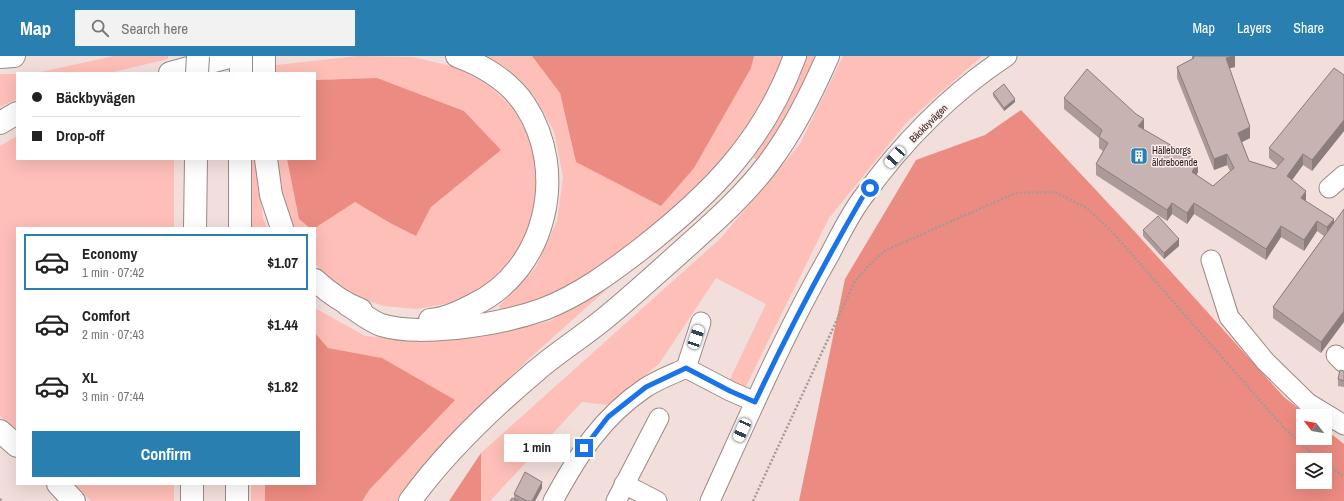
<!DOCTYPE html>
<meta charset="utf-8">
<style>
:root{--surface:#fff;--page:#f2f2f2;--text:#222;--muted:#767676;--line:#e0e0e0;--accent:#297faf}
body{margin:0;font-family:"Archivo Narrow",sans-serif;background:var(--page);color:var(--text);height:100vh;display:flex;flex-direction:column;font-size:15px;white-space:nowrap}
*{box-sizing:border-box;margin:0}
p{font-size:13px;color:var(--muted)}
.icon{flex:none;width:22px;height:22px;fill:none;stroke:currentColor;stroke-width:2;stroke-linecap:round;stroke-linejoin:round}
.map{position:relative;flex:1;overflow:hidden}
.sheet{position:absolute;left:16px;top:171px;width:300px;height:258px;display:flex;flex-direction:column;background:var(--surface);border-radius:0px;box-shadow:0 4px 16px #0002}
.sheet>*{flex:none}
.hud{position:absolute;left:16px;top:16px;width:300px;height:88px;border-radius:0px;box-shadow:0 4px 16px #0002;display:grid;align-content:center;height:88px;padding:0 16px;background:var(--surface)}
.needle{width:26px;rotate:301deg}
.tools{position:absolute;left:1296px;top:353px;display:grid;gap:8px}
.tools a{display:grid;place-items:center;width:36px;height:36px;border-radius:0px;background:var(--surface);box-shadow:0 4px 16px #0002;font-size:20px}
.end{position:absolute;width:18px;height:18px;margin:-9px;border:5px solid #1a73e8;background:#fff;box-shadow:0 0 0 2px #fff}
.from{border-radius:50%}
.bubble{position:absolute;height:28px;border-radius:0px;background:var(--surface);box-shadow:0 4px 16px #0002;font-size:13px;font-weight:700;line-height:28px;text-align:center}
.car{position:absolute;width:12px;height:24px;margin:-12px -6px;border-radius:5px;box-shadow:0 0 3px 1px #0007;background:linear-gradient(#fff 24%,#345 0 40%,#fff 0 76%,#345 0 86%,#fff 0)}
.hud b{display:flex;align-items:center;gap:14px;height:38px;font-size:15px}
.hud b+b{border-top:1px solid var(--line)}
.hud i{width:10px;height:10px;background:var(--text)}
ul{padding:7px 0 0;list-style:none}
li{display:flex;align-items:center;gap:12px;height:56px;margin:0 8px 6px;padding:0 8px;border:2px solid transparent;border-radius:0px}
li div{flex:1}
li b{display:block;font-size:15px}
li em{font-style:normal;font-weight:700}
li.on{border-color:var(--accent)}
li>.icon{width:36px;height:36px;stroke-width:1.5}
.cta{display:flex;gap:8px;margin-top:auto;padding:8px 16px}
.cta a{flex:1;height:46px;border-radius:0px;background:var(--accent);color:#fff;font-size:16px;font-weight:700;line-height:46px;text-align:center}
header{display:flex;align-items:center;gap:24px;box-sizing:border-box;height:56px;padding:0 20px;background:var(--accent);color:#fff}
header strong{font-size:19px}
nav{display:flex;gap:22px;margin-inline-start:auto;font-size:14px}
.search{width:280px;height:36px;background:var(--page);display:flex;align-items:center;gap:10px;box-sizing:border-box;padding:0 14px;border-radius:0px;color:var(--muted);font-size:15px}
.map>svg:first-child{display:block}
.green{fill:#fdbfb7}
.forest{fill:#ec8b81;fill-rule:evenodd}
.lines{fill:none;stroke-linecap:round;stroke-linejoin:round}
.minor-casing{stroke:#9b8986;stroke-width:21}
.major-casing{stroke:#9b8986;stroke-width:24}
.highway-casing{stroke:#9b8986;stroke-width:24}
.path{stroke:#a89896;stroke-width:2.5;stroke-dasharray:2 2;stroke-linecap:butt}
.minor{stroke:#fff;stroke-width:19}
.major{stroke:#fff;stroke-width:22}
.highway{stroke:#fff;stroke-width:22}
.highway-bridge-casing{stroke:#9b8986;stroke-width:24;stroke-linecap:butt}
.highway-bridge{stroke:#fff;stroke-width:22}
.wall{fill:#ab9a98}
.shaded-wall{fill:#8b7d7c}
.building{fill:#c7b3b1;stroke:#8b7d7c}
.route{stroke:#1a73e8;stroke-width:5}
.labels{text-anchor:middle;stroke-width:3;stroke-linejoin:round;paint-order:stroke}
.street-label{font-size:10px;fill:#221b1a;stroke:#fdecea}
.poi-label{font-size:10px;fill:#221b1a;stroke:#fdecea;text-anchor:start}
</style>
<header>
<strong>Map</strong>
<div class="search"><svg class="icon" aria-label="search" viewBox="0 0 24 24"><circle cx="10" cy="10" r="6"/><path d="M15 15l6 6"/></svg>Search here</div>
<nav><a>Map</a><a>Layers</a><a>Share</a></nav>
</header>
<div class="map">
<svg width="1344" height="445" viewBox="0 0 1344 445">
<rect width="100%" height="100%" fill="#f2dedb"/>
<g class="green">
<polygon points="114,0 168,0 168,3 109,17 36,17"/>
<polygon points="357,0 413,1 455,11 488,29 513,52 531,84 538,115 533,163 517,200 485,231 450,247 416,253 384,250 345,237 324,220 315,207 315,172 355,146 390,167 416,180 431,151 501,94 464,55 377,22 315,24 315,17 275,17 276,9"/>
<polygon points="485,0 532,0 560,37 576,106 751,12 754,0 786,0 760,56 723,106 671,157 614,200 566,233 528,248 504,255 500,254 499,250 536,211 557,165 563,121 554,75 533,39 507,13"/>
<polygon points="806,0 819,0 782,71 759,103 755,103 753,100 786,49"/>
<polygon points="843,0 982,0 907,66 829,162 746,330 728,327 766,248 716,222 659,308 607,349 582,346 490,445 481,445 481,397 721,182 800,88"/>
<polygon points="0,18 17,18 17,43 0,51"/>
<polygon points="17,80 17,103 174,103 174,172 17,172 17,375 0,360 0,90"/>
<polygon points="251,103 256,103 263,162 267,172 251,172"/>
<polygon points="275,103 287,103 299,163 310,172 294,172 281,142"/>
<polygon points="615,226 533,299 460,370 398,445 362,445 370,433 382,302 328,292 315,277 315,252 365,280 420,285 481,281 550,265"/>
<polygon points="74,428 174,428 174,445 91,445"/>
<rect x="251" y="428" width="14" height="17"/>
</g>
<g class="forest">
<polygon points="532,0 754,0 751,12 694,112 661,150 576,106 560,37"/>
<polygon points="377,22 464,55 501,94 431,151 416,180 390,167 355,146 315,172 310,172 299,163 287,103 315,103 315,24"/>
<path d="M1021,54l115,123 148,164 24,19h-5v22h22v-9l19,15v57h-545l46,-222 71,-119 69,-25zM1303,404h22v22h-22z"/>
<polygon points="315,277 328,292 382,302 455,344 370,433 362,445 265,445 265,428 315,428"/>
<polygon points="481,397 481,445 449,445"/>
</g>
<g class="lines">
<defs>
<g id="minor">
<polyline points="1329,132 1344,119"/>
<polyline points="1211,204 1229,261 1265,305 1308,347 1344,369"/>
<polyline points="1336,299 1344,307"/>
<polyline points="686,312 701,266"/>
<polyline points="624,428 657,445"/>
<path d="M553,445c25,-46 48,-83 92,-113 12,-8 28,-14 41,-20l44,23 25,11"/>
<polyline points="616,445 659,362"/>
<path d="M710,445c38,-83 74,-167 120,-247 10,-19 20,-40 33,-57 39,-54 88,-104 144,-141"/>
</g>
<g id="major">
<polyline points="0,1 14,0"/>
<polyline points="170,17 233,0"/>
<polyline points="0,67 17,57"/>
</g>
<g id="highway">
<polyline points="241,17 241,0"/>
<polyline points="264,17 264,0"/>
<polyline points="266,103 271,139 282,172"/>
<polyline points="195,172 196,103"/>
<polyline points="240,172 240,103"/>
<path d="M315,224c14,13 28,23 46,30"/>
<path d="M348,249c10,6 22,16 33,20 24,7 51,5 75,3 30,-3 60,-9 88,-19 36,-14 67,-37 97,-60 70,-55 123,-108 154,-193"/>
<path d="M430,264c15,-1 29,-8 43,-15 73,-34 96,-133 52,-200 -16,-24 -41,-39 -68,-49"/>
<polyline points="0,375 17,390"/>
<polyline points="58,428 74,445"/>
<polyline points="192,445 192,428"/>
<polyline points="237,445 237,428"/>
<path d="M410,445c34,-47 83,-94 127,-131 21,-18 45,-33 67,-51 27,-22 53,-46 79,-69 30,-27 61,-54 85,-86 25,-33 43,-70 60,-108"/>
</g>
</defs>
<use href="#minor" class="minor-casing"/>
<use href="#major" class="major-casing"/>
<use href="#highway" class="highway-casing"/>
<g class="path">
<polyline points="1325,407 1344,421"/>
<polyline points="0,443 2,445"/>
<polyline points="753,445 854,227 868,210 886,194 1016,137 1055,136 1087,152 1114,178 1284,372 1320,404"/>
</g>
<use href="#minor" class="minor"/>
<use href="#major" class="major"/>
<use href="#highway" class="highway"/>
<defs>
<polyline id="highway-bridge" points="197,17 198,0"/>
</defs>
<use href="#highway-bridge" class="highway-bridge-casing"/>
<use href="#highway-bridge" class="highway-bridge"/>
</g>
<g class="wall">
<polygon points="1192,0 1235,0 1235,11 1229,12 1250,82 1242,86 1249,105 1275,113 1278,110 1269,102 1269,92 1344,19 1344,75 1312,115 1303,109 1292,124 1306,146 1334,163 1321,297 1273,262 1273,251 1324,180 1317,175 1304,195 1281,181 1266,204 1194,158 1187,168 1172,158 1167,165 1096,119 1096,108 1103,95 1099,92 1099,82 1064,53 1064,42 1144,74 1198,116 1196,119 1213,130 1230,115 1227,109 1214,114 1177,22 1177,11 1192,3"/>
<polygon points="993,37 1015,46 1004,55 993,40"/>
<polygon points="1143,174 1179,190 1164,203 1143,180"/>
<polygon points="1344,315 1344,331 1338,330 1338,323"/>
<polygon points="542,432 535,445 510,445 514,443 514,438"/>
</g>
<g class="shaded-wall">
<polygon points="1235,0 1235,11 1226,13 1226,2"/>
<polygon points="1015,43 1015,46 1004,55 1004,52"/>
<polygon points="1144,63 1144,74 1138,70"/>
<polygon points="1344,64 1344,75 1312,115 1312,104"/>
<polygon points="1250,71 1250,82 1238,88 1238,77"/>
<polygon points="1227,98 1227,109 1214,114 1214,103"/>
<polygon points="1303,98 1303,109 1287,131 1287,120"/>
<polygon points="1198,105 1198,116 1192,127 1192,116"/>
<polygon points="1306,135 1306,146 1301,142"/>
<polygon points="1172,147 1172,158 1167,165 1167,154"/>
<polygon points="1194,147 1194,158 1187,168 1187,157"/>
<polygon points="1334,163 1334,174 1327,182 1327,171"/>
<polygon points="1317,165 1317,175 1304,195 1304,184"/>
<polygon points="1281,170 1281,181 1266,204 1266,193"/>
<polygon points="1179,183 1179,190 1164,203 1164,197"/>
<polygon points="1344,255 1344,266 1321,297 1321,286"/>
<polygon points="542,426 542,432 535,445 532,445"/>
</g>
<g class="building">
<polygon points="1193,0 1234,0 1226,2 1250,71 1238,77 1249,105 1275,113 1284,103 1269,92 1334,12 1344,19 1344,64 1312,104 1303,98 1287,120 1306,135 1301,142 1334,163 1327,171 1317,165 1304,184 1281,170 1266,193 1194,147 1187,157 1172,147 1167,154 1096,108 1108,87 1099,81 1102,74 1064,42 1087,13 1136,58 1144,63 1138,70 1198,105 1192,116 1213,130 1234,112 1227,98 1214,103 1177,11 1194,2"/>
<polygon points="1004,28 1015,43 1004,52 993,37"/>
<polygon points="1344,153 1344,255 1321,286 1273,251"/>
<polygon points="1158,160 1179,183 1164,197 1143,174"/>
<polygon points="1340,314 1344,315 1344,325 1338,323"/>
<polygon points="525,416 542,426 532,445 527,445 514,438"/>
<polygon points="512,442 518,445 510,445"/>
</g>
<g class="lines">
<path class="route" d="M584,392l24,-31 38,-30 40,-19 44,23 25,11c33,-70 68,-137 107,-204l8,-10"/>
</g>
<defs>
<symbol id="building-square" viewBox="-11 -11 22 22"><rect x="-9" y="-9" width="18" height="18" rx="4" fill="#297faf" stroke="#fdecea"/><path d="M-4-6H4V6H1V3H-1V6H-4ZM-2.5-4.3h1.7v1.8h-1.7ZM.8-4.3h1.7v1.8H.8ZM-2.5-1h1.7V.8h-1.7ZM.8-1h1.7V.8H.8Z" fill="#fff"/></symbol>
</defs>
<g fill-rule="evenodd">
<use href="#building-square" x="1129" y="90" width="20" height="20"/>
</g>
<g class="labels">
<g class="street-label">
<text transform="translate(928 67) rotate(-45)" y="4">Bäckbyvägen</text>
</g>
<g class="poi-label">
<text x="1152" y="98">Hälleborgs<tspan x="1152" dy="12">äldreboende</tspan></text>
</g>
</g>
</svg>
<div class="tools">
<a><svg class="needle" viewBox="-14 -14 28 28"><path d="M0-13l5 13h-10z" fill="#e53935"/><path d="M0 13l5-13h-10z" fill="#767676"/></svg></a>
<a><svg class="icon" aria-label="layers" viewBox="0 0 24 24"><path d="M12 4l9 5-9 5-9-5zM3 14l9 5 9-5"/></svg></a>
</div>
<i class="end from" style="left:870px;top:132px"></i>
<i class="end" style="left:584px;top:392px"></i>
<div class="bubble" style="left:504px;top:378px;width:66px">1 min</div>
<i class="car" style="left:895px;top:101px;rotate:222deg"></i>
<i class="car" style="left:696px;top:281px;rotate:18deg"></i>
<i class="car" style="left:742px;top:374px;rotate:204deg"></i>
<div class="hud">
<b><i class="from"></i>Bäckbyvägen</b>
<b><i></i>Drop-off</b>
</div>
<section class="sheet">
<ul>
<li class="on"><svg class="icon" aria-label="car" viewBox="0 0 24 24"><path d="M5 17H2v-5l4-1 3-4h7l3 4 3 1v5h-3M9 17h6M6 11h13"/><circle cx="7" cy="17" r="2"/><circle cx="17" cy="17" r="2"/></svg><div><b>Economy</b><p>1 min · 07:42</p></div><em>$1.07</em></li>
<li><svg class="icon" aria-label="car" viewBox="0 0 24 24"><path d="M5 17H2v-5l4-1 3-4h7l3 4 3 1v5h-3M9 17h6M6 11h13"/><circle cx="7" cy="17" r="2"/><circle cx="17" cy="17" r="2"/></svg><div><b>Comfort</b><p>2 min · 07:43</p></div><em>$1.44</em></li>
<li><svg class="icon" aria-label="car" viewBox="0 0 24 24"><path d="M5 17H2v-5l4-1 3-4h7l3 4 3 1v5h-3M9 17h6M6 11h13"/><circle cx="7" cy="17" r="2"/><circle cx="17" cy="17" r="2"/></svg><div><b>XL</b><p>3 min · 07:44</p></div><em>$1.82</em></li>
</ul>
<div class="cta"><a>Confirm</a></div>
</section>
</div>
